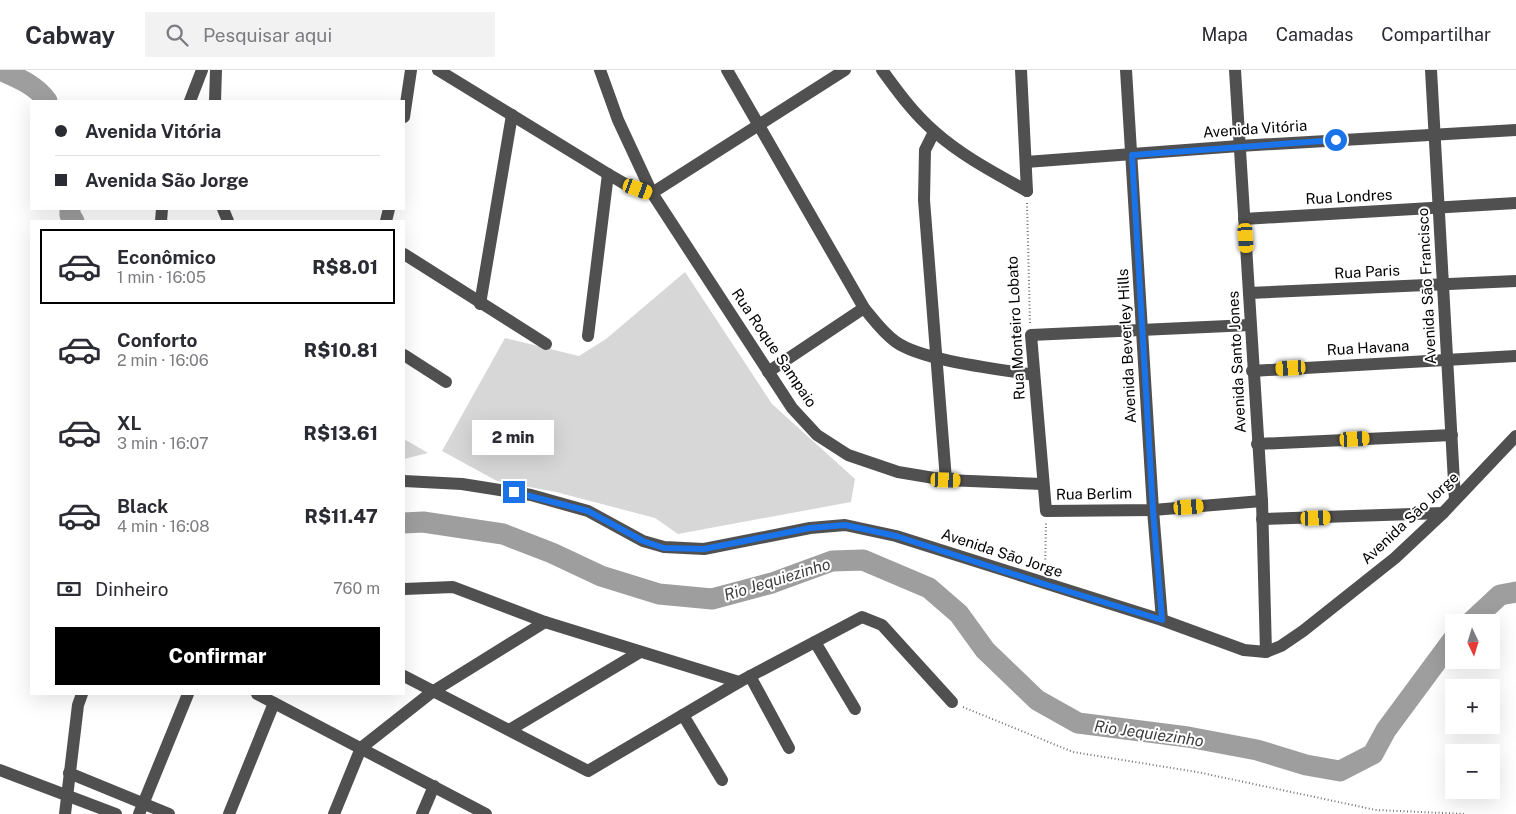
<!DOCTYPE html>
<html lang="pt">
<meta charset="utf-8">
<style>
:root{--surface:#fff;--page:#f2f2f3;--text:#2b2b33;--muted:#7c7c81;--line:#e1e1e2;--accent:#000}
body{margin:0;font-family:"Public Sans",sans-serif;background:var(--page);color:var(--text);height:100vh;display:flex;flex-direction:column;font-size:19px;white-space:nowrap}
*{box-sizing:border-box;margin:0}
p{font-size:16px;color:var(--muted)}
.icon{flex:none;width:28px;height:28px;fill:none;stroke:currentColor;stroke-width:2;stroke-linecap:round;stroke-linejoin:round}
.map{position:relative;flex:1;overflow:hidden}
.side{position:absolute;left:30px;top:150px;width:375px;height:475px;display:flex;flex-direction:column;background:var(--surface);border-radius:0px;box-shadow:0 5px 20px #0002}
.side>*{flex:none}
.top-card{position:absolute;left:30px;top:30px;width:375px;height:110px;border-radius:0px;box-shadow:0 5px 20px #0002;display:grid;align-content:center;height:110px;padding:0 25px;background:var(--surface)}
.needle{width:32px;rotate:176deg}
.fabs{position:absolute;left:1445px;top:544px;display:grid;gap:10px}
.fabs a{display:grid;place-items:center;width:55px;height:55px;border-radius:0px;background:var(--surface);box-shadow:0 5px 20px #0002;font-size:25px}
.end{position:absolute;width:22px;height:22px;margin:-11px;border:6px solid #1a73e8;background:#fff;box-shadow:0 0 0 2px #fff}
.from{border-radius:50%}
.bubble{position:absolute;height:35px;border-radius:0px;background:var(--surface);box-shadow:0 5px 20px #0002;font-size:16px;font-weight:800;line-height:35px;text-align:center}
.car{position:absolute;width:15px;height:30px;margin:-15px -8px;border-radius:6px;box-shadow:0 0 4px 1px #0007;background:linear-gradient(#f5c518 24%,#345 0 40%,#f5c518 0 76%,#345 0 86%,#f5c518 0)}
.top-card b{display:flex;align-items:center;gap:18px;height:48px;font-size:19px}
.top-card b+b{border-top:1px solid var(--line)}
.top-card i{width:12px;height:12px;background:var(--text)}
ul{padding:9px 0 0;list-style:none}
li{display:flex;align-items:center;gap:15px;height:75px;margin:0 10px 8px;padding:0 15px;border:2px solid transparent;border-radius:0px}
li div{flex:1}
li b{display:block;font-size:19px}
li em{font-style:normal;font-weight:800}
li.on{border-color:var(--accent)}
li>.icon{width:45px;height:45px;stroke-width:1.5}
.pay{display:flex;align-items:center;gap:12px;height:55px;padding:0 25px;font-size:19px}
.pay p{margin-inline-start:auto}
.action{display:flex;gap:10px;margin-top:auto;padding:10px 25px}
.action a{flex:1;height:58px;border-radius:0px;background:var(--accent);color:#fff;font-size:20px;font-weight:800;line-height:58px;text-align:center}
header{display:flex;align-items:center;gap:30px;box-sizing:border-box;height:70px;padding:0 25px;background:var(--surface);border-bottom:1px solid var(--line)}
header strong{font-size:24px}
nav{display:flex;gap:28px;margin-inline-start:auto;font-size:18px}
.search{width:350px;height:45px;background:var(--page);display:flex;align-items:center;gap:12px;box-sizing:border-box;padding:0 18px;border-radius:0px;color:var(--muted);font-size:19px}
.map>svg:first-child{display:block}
.green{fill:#d7d7d7}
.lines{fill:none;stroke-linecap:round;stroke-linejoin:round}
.river{stroke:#9e9e9e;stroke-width:21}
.path{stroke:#727272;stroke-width:2;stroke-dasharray:1 2.5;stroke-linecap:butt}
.minor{stroke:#505050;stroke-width:12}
.route{stroke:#1a73e8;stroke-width:6}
.labels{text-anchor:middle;stroke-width:4;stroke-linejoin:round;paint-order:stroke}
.street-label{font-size:15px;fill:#000;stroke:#fff}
.water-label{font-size:16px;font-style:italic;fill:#3f3f3f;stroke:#fff}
</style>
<header>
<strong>Cabway</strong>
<div class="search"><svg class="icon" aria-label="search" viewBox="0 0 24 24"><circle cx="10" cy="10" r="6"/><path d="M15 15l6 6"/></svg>Pesquisar aqui</div>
<nav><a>Mapa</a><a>Camadas</a><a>Compartilhar</a></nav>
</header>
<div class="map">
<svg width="1516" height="744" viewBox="0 0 1516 744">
<rect width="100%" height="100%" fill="#fff"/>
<g class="green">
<polygon points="685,202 772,334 855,409 851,432 678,464 655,448 556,422 497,411 442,381 505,268 579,286 606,269"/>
<polygon points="404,369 428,383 404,389"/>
</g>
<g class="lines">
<g class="river">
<path d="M0,0c18,8 36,15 47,31"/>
<polyline points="70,139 70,145 74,151"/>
<polyline points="404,453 423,452 503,464 552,483 601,506 659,524 712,529 772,513 832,491 863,490 929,518 959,544 985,580 1037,630 1078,653 1188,667 1257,680 1306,695 1340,701 1373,684 1386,660 1454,568"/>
<polyline points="1471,552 1500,525 1516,522"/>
</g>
<g class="path">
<polyline points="1027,133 1030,253"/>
<polyline points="1045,500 1046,452"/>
<polyline points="963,637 1073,682 1197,702 1376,740 1465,744"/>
</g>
<g class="minor">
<polyline points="438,0 608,104 625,114 652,123"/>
<polyline points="600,0 618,50 652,123 792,338 817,365 848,385 898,402 946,410 1043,414"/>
<path d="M727,0l137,238c10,12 19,25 32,34 27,19 103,27 138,33"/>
<path d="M882,0c16,22 32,44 53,62 27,24 60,41 92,59"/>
<polyline points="1021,0 1027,121"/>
<polyline points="1126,0 1153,440 1162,550"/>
<polyline points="1235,0 1262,431 1266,582"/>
<polyline points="1431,0 1455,430"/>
<polyline points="190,31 202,0"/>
<polyline points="215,31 216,0"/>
<polyline points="404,47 411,0"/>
<polyline points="934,62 925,80 924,130 946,410"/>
<polyline points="1026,92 1239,76 1516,60"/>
<polyline points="652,123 845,0"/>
<polyline points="223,139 228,151"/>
<polyline points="1244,149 1516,133"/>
<polyline points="161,151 162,139"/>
<polyline points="386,151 389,139"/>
<polyline points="404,184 546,274"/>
<polyline points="1249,223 1516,211"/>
<polyline points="480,234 512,45"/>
<polyline points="1250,255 1031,265 1046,441 1153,440 1262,431"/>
<polyline points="588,266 608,104"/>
<polyline points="404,285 446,312"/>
<polyline points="1252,301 1516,286"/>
<polyline points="768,302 864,238"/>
<polyline points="1257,374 1452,365"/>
<polyline points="404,411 462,414 531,425 588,441 643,471 664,477 704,479 810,458 845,455 896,466 1162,550 1244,580 1266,582 1281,576 1303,561 1395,488 1443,443 1516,366"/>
<polyline points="1262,449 1443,443"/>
<polyline points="404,519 453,517 545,552 739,612 862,547 882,555 952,632"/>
<polyline points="815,572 855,639"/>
<polyline points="404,606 588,701 739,612"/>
<polyline points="750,606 789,678"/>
<polyline points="257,624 486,744"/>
<polyline points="683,645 722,710"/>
<polyline points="511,659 640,582"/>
<polyline points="0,700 116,744"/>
<polyline points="69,703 169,744"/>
<polyline points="65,744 78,635 82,624"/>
<polyline points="139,744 188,624"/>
<polyline points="229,744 274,633"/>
<polyline points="334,744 361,678 432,622 545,552"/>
<polyline points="422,744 434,716"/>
</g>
</g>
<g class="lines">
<polyline class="route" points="514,422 588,441 643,471 664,478 704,479 810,458 845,455 896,466 1044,514 1162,550 1153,440 1132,85 1336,70"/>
</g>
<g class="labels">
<g class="street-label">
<text transform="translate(1255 59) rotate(-4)" y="5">Avenida Vitória</text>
<text transform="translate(1349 127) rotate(-3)" y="5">Rua Londres</text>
<text transform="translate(1367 202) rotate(-3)" y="5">Rua Paris</text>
<text transform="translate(1427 216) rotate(-93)" y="5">Avenida São Francisco</text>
<text transform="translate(1016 258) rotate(-93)" y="5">Rua Monteiro Lobato</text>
<text transform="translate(1127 276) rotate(-93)" y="5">Avenida Beverley Hills</text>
<text transform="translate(774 278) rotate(56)" y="5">Rua Roque Sampaio</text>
<text transform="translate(1368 278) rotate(-3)" y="5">Rua Havana</text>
<text transform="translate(1237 292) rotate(-93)" y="5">Avenida Santo Jones</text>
<text transform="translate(1094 424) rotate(-1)" y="5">Rua Berlim</text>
<text transform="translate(1410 448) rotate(-43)" y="5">Avenida São Jorge</text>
<text transform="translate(1002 483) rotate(18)" y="5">Avenida São Jorge</text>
</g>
<g class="water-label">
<text transform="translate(777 509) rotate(-17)" y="6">Rio Jequiezinho</text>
<text transform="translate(1149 663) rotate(8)" y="6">Rio Jequiezinho</text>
</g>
</g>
</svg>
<div class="fabs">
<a><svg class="needle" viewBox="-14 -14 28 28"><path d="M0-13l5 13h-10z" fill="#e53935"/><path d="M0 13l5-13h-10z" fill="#7c7c81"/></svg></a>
<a>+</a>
<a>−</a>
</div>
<i class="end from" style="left:1336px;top:70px"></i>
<i class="end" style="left:514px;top:422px"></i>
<div class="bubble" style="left:472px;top:350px;width:82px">2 min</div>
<i class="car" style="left:638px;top:119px;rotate:110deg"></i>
<i class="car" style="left:1246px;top:168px;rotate:176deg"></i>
<i class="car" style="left:1291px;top:298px;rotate:267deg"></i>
<i class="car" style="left:1355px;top:369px;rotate:87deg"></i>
<i class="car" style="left:946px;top:410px;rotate:92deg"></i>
<i class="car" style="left:1189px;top:437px;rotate:86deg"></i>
<i class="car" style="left:1316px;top:448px;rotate:88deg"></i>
<div class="top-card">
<b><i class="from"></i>Avenida Vitória</b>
<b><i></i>Avenida São Jorge</b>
</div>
<section class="side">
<ul>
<li class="on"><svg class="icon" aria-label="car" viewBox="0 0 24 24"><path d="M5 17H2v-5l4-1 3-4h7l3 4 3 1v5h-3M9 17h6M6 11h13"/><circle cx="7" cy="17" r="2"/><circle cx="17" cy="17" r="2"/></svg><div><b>Econômico</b><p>1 min · 16:05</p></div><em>R$8.01</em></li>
<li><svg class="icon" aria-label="car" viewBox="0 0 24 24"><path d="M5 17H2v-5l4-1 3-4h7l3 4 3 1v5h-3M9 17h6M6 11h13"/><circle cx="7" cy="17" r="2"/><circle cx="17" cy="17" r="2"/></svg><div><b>Conforto</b><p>2 min · 16:06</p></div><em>R$10.81</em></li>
<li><svg class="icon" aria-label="car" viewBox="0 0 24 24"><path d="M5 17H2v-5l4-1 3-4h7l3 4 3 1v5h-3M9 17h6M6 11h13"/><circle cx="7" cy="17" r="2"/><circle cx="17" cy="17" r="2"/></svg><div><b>XL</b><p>3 min · 16:07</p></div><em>R$13.61</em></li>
<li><svg class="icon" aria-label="car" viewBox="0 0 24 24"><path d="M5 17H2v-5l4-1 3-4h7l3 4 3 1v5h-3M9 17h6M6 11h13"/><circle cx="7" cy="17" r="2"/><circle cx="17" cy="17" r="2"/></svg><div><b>Black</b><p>4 min · 16:08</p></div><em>R$11.47</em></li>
</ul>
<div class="pay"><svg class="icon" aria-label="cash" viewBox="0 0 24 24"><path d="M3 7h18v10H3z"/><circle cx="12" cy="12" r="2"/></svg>Dinheiro<p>760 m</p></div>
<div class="action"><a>Confirmar</a></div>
</section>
</div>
